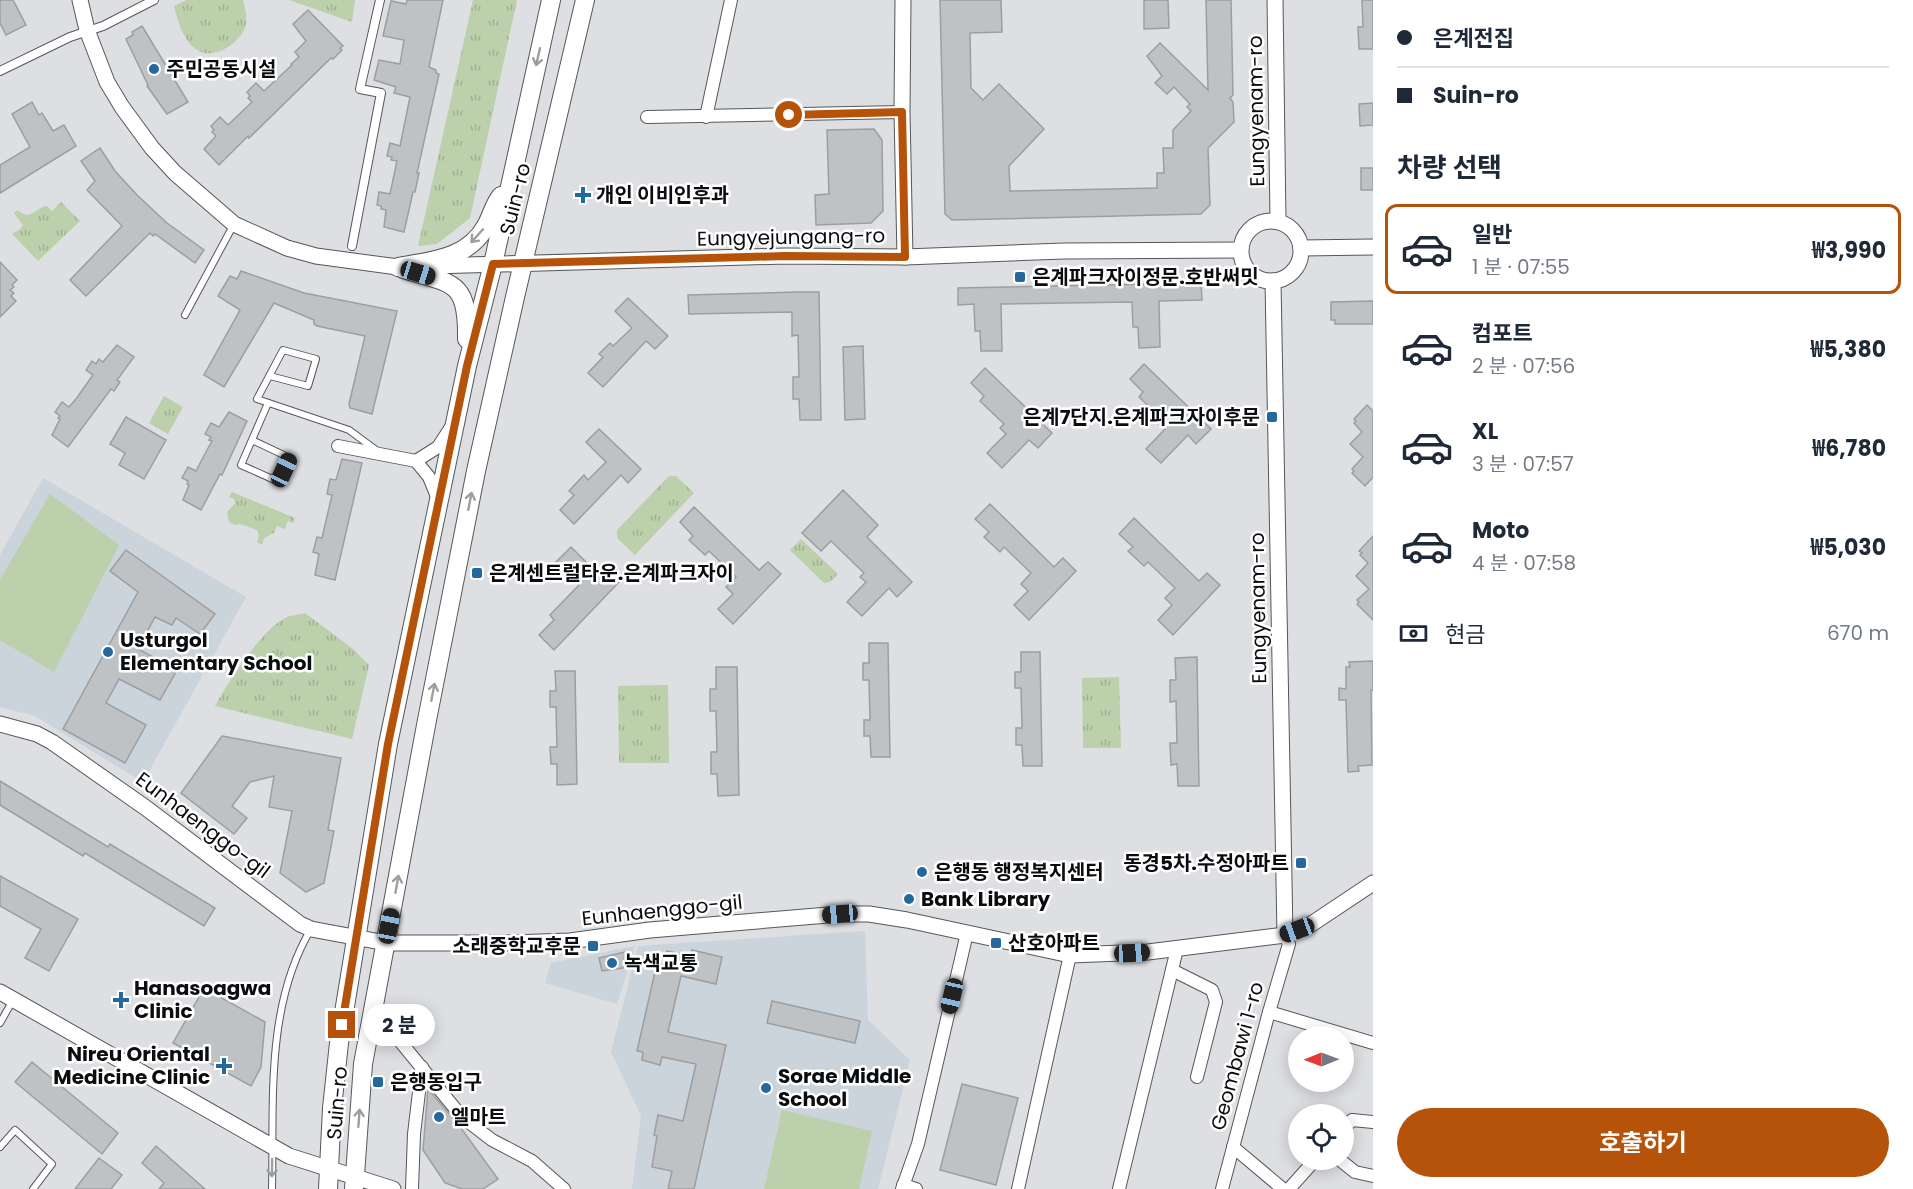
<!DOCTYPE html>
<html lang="ko">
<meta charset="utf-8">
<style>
:root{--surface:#fff;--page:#f6f6f7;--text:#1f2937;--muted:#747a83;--line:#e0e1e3;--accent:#b45309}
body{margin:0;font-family:Poppins,"Noto Sans KR",sans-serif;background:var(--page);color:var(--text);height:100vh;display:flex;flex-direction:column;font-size:22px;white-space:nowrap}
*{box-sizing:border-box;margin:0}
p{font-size:20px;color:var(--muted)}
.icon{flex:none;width:33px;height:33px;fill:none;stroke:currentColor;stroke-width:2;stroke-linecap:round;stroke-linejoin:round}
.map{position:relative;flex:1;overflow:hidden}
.sheet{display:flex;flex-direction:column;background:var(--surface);width:540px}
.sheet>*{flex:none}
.hud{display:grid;align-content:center;height:132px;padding:0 24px;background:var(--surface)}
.needle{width:39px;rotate:269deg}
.tools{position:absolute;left:1288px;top:1026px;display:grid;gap:12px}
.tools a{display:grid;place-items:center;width:66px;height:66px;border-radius:50%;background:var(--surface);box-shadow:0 3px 15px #0003;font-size:30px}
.end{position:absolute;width:27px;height:27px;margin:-14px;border:8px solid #b45309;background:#fff;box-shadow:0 0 0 3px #fff}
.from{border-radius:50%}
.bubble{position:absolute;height:42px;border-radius:21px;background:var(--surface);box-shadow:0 3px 15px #0003;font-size:20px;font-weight:700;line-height:42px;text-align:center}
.car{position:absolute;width:18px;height:36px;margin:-18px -9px;border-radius:8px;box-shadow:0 0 4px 2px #0007;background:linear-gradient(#222 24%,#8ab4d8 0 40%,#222 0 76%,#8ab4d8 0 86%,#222 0)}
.hud b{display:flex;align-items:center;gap:21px;height:57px;font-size:22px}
.hud b+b{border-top:2px solid var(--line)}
.hud i{width:15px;height:15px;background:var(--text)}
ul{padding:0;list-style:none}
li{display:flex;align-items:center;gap:18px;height:90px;margin:0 12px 9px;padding:0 12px;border:3px solid transparent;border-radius:12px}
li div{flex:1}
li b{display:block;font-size:22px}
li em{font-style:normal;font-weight:700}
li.selected{border-color:var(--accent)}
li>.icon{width:54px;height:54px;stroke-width:1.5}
h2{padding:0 24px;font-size:27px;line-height:72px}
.pay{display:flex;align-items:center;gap:15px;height:66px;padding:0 24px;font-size:22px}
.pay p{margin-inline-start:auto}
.cta{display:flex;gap:12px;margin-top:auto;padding:12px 24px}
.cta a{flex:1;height:69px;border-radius:36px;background:var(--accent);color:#fff;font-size:24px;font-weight:700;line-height:69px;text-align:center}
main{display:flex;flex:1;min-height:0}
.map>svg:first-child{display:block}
.built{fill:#cbd3db}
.grass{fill:url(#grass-tufts)}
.garden{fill:#bcd0ab}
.building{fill:#bfc2c5;stroke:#9c9ea1;stroke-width:1.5}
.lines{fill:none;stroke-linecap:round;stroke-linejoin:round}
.service-casing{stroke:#555759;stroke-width:8}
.pedestrian-casing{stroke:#555759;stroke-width:10}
.minor-casing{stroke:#555759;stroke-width:14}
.tertiary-casing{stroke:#555759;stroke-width:17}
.primary-casing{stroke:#555759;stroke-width:20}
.service{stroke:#fff;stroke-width:6}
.pedestrian{stroke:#fff;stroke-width:8}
.minor{stroke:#fff;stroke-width:12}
.tertiary{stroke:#fff;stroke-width:15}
.primary{stroke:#fff;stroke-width:18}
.oneway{stroke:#9d9e9e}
.route{stroke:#b45309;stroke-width:8}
.poi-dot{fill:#24699e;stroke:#fff;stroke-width:2}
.labels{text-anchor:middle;stroke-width:5;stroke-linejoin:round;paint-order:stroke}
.poi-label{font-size:20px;font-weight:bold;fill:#0b0c0d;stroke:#fff;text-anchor:start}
.street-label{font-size:20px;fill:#0b0c0d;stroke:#fff}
</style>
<main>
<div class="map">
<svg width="1373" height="1189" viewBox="0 0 1373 1189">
<defs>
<pattern id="grass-tufts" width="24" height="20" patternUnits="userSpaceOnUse" patternTransform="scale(1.5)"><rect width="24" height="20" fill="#bcd0ab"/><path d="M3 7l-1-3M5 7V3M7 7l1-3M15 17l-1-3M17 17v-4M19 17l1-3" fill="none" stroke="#a0b192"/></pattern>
</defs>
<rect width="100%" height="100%" fill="#dddfe2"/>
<g class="built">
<polygon points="43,478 246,597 143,782 35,716 0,707 0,555"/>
<polygon points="865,931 868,1020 910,1060 878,1189 632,1189 641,1116 611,1052 638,946"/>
<polygon points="635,946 617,1004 545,983 551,963"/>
</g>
<g class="grass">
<path d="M187,0h56c2,7 4,16 3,23 -2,18 -31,37 -47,28 -15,-8 -21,-29 -25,-45z"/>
<polygon points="289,0 355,0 352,22"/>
<polygon points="473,0 517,0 470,218 437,244 418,246"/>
<path d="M61,202l19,19 -42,40 -26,-27 8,-5 3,-4 -9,-12 4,-3c12,12 16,-2 29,-4l5,5z"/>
<polygon points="164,396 183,407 168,434 149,423"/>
<polygon points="669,476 676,476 694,493 635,555 617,538 617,530"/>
<polygon points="232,492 295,518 293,523 288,521 285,529 277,526 274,533 264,538 262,545 257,542 259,536 257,530 241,524 235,525 229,522 227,512 235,503 234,499 229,497"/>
<polygon points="801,539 838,574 830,582 824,583 790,550"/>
<path d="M305,613l48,36 16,16 -17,74 -137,-33c13,-23 48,-79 72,-89 5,-2 13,-2 18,-4z"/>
<polygon points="1119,677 1121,748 1083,748 1082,678"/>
<polygon points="668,685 669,763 619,763 618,686"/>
</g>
<g class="garden">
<polygon points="50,494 119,545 54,672 0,640 0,580"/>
<polygon points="782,1110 872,1131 859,1189 764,1189"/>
</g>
<g class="building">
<polygon points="0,0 13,0 26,25 6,35 0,23"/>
<polygon points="407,0 443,0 429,67 436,70 436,73 439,74 417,173 419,173 415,192 413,192 404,232 384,227 386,210 381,209 381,206 377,205 379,192 390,194 397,161 391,160 392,157 387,156 390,143 400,146 410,97 394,93 396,87 374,80 379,60 400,64 404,40 383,36 391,1 406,4"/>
<polygon points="940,0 1001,0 1002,32 970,33 971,88 983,100 999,84 1044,129 1009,166 1010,191 1157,188 1157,173 1164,173 1163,148 1173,148 1173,130 1191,111 1187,107 1190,104 1174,87 1167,94 1155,83 1162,76 1147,56 1160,43 1208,90 1206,0 1231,0 1233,95 1230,98 1233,102 1234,122 1208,148 1210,205 1201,214 952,220 945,214"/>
<polygon points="1144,0 1168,0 1169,28 1144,29"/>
<polygon points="1362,0 1373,0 1373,49 1359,49 1358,27 1363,27"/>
<polygon points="308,10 343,46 340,48 342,50 333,59 331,58 249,138 248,136 219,165 204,149 216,136 212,132 214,130 211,126 220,117 228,125 252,102 248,98 250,96 247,92 256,83 264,91 292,65 291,64 299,57 295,52 306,41 293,24"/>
<polygon points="142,26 188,102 167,114 147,86 148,85 126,39 133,35 132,32"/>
<polygon points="32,102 39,115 42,113 53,131 64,125 76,146 0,193 0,165 30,147 12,114"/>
<polygon points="1373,103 1373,125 1360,126 1359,104"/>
<polygon points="874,129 882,140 883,211 871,223 816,225 815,195 829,194 827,130"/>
<polygon points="100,148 115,171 137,195 167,223 204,250 195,263 155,234 153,236 150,233 86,296 70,280 122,226 87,190 95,181 81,161"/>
<rect x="1361" y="168" width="12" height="22"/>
<polygon points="0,262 17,280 12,285 14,287 10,290 14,293 11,296 16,301 0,317"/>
<polygon points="241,271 304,293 397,311 372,414 350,408 349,404 365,336 317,326 314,324 314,320 274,303 224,387 204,375 240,310 218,296 230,276 237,279"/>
<polygon points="1201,283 1202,300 1159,301 1160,347 1139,348 1138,327 1133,327 1132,302 1001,304 1002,351 981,351 980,331 975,331 974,304 958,305 958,288"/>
<polygon points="798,292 819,292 821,420 800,420 799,399 793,399 793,377 799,377 798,335 792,336 792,312 689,314 688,295"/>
<polygon points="628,298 668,336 655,349 646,341 603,387 588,373 603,357 599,354 610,343 613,346 632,328 615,311"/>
<polygon points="1373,301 1373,324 1335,324 1335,320 1331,320 1331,302"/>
<polygon points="117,345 134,357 117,380 120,382 114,391 111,389 68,447 52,435 60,419 58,418 60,416 55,412 62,402 69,407 76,399 93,375 86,370 92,361 96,364 99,359 103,362"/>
<polygon points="863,346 865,419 845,420 843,347"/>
<polygon points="1144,364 1211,429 1196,444 1188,435 1161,463 1146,449 1165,429 1159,424 1163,420 1139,397 1143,392 1130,379"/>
<polygon points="985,368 1052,433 1038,448 1029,440 1002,468 987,453 1006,434 1000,428 1004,424 980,401 984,396 971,383"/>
<polygon points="1367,405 1373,411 1373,477 1365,486 1352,473 1354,471 1352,469 1363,457 1350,444 1362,432 1354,423 1356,421 1354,419"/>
<polygon points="229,412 247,421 222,475 220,474 201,510 183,500 189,485 187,484 188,481 182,478 188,467 196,471 207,450 212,441 209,440 211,437 205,434 211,423 219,427"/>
<polygon points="126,417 166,440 144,479 119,465 125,453 110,444"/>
<polygon points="599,429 641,469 628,483 621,475 574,524 560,510 574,495 569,491 584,475 588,480 606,462 586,442"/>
<polygon points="342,459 362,463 335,580 315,575 319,554 313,552 317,537 322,538 332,495 327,494 330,479 336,480"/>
<polygon points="843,490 878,525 867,537 912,582 897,597 889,588 862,616 847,602 866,582 860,577 864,573 831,541 821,551 802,533"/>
<polygon points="990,504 1054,567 1063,558 1076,571 1029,620 1014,605 1028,591 1021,584 1031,573 1004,547 1000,552 984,537 989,532 975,519"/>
<polygon points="694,507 759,570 768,562 781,574 733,624 718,609 733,594 726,587 736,577 709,551 705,555 689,540 693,536 680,522"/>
<polygon points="1134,518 1199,581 1207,573 1220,585 1173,635 1158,620 1172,605 1165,598 1175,588 1148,562 1144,566 1128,551 1133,547 1119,534"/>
<polygon points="1373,536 1373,620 1357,604 1359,602 1357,600 1369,589 1356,576 1368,563 1360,555 1362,553 1359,551"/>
<polygon points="571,547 598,574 607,566 621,580 554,650 539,635 554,620 550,615 579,585 556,562"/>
<polygon points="126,550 215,614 200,634 176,618 172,625 155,617 138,649 177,670 160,700 119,679 106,703 146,725 125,763 63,729 138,592 110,571"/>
<polygon points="869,643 888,643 890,757 871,757 870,736 864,736 864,720 870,720 869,680 863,680 863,663 869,663"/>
<polygon points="1021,652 1040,652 1042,766 1023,766 1022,745 1016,745 1016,728 1022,728 1021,688 1015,688 1015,672 1021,672"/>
<polygon points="1197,657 1199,786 1178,786 1177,764 1171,765 1170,743 1177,743 1176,701 1170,702 1170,680 1176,680 1175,658"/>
<polygon points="1373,661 1373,690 1371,690 1372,765 1358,766 1359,771 1348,772 1346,700 1339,700 1339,688 1346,689 1346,667 1350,667 1349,662"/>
<polygon points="716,667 737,667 739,795 718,796 717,774 711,774 711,752 717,752 716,711 710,711 710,689 716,689"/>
<polygon points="555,671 575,671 577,784 557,785 557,764 551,764 550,747 557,747 556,707 550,707 550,691 556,691"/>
<polygon points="222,736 341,758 328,830 334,831 324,883 306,892 280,873 292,811 269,807 274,776 250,782 232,806 247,818 234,834 181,793"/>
<polygon points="0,781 108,847 110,844 215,908 204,926 85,853 83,856 0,805"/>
<polygon points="0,876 78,919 49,971 25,958 41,929 0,906"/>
<polygon points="692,950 722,957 716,984 681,976 668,1032 726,1045 694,1189 668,1189 672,1171 652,1167 657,1136 654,1135 658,1115 683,1121 696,1064 662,1057 660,1065 642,1060 643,1052 637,1051 657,963 664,965 667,951 690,956"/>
<polygon points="625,952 623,968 602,971 599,958"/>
<polygon points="204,988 265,1022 261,1067 251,1086 173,1043"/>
<polygon points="772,1001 860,1021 855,1043 767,1023"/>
<polygon points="32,1062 118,1133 102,1154 15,1082"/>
<polygon points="962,1084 1018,1098 996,1185 940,1170"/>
<polygon points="428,1089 458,1124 498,1179 483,1189 462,1189 445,1183 423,1150"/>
<polygon points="156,1146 205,1189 159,1189 164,1183 142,1163"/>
<polygon points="99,1158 122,1175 111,1189 75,1189"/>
</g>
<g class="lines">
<defs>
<g id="service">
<polyline points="185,315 234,224"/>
<polyline points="270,376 308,386 316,359 283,350 257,399 349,430 376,450"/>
<polyline points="252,440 290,458 279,482 241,465 268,403"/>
<polyline points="0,1023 13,1000"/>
<polyline points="0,1147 15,1130 52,1164 33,1189"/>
<path d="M272,1189c2,-86 -7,-183 39,-260"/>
</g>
<g id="pedestrian">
<polyline points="0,71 70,37 103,26 154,0"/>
<polyline points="352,246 381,93 360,89 380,0"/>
</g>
<g id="minor">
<polyline points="647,117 902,112"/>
<polyline points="706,117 731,0"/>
<polyline points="338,446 416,461 429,477 438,499"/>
<polyline points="416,461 438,447 451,427"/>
<polyline points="1172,970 1212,990 1216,1002 1197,1077"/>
<polyline points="372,1007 462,1117 492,1140 532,1161 564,1189"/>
<polyline points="1269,1012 1373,1043"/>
<polyline points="1344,1128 1352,1120 1373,1122"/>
<polyline points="1233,1147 1283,1189"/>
<polyline points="1340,1160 1355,1172 1373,1176"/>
<polyline points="903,1185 916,1189"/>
<polyline points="412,1189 414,1134 422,1067"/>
<polyline points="902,1189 918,1144 967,933"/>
<polyline points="1018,1189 1070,955"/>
<polyline points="1119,1189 1177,949"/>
<polyline points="1222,1189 1269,1012 1289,944 1285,935"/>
<polyline points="1289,1189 1315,1160"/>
</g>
<g id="tertiary">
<polyline points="80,0 87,30 107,82 122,107 152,148 175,173 234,224 287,248 316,256 398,267 785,256 905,257 1064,251 1240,250"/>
<polyline points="903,0 902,112 905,257"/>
<polyline points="1275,0 1278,221"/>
<circle cx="1271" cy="251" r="30"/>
<polyline points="1301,248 1373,247"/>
<polyline points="1273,281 1285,935"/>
<polyline points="0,724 37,734 52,742 146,808 300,924 311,929 386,943 509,943 570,941 650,930 840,914 869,914 907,920 1070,955 1148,952 1285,935 1310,925 1373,883"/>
<polyline points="0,992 289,1156 393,1189"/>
</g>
<g id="primary">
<path d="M398,267c33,-6 70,-8 88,-41 6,-10 7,-20 15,-30"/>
<path d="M403,269c50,15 65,11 64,70"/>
<polyline points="328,1189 332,1108 339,1043 388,744 467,366 493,264 551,0"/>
<polyline points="354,1189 363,1064 427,720 476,471 515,297 585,0"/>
</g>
</defs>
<use href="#service" class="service-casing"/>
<use href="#pedestrian" class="pedestrian-casing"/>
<use href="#minor" class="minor-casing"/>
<use href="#tertiary" class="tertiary-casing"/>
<use href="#primary" class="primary-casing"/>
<use href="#service" class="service"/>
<use href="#pedestrian" class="pedestrian"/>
<use href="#minor" class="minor"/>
<use href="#tertiary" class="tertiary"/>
<use href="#primary" class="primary"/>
</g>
<defs><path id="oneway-shaft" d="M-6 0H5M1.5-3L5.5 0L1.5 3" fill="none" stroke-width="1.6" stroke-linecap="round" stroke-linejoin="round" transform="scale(1.5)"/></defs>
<g class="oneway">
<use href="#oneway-shaft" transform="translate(538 57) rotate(103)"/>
<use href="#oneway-shaft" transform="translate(477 236) rotate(132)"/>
<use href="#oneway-shaft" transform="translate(470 501) rotate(-79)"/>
<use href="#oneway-shaft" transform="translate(433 692) rotate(-79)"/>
<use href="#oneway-shaft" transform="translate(397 884) rotate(-80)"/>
<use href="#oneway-shaft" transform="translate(359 1118) rotate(-86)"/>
<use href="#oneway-shaft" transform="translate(272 1168) rotate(91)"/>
</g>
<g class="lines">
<polyline class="route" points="342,1025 388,744 467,366 493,264 785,256 905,257 902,112 789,115"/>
</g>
<g class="poi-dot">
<circle cx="154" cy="69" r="6"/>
<path d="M580 186h6v6h6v6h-6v6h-6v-6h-6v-6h6z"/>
<rect x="1014" y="271" width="12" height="12" rx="3"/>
<rect x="1266" y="411" width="12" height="12" rx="3"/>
<rect x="471" y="567" width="12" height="12" rx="3"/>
<circle cx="108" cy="652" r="6"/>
<rect x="1295" y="857" width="12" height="12" rx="3"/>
<circle cx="922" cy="872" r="6"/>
<circle cx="909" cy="899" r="6"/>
<rect x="990" y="937" width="12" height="12" rx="3"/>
<rect x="587" y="940" width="12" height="12" rx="3"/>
<circle cx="612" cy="963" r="6"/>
<path d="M118 991h6v6h6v6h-6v6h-6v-6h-6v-6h6z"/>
<path d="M221 1057h6v6h6v6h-6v6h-6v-6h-6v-6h6z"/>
<rect x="372" y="1076" width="12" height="12" rx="3"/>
<circle cx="766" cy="1088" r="6"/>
<circle cx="439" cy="1117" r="6"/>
</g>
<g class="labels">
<g class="poi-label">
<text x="166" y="76">주민공동시설</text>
<text x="596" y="202">개인 이비인후과</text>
<text x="1032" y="284">은계파크자이정문.호반써밋</text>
<text x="1260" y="424" text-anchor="end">은계7단지.은계파크자이후문</text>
<text x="489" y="580">은계센트럴타운.은계파크자이</text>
<text x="120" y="647">Usturgol<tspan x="120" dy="23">Elementary School</tspan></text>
<text x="1289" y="870" text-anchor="end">동경5차.수정아파트</text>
<text x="934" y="879">은행동 행정복지센터</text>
<text x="921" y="906">Bank Library</text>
<text x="1008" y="950">산호아파트</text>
<text x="581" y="953" text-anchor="end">소래중학교후문</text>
<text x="624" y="970">녹색교통</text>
<text x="134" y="995">Hanasoagwa<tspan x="134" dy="23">Clinic</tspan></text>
<text x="210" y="1061" text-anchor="end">Nireu Oriental<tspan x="210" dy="23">Medicine Clinic</tspan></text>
<text x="778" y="1083">Sorae Middle<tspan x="778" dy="23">School</tspan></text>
<text x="390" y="1089">은행동입구</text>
<text x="451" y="1124">엘마트</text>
</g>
<g class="street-label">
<text transform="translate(1256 111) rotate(-91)" y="7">Eungyenam-ro</text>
<text transform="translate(515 199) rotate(-76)" y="7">Suin-ro</text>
<text transform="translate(791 237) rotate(-1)" y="7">Eungyejungang-ro</text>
<text transform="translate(1258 608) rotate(-91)" y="7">Eungyenam-ro</text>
<text transform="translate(203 825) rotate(37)" y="7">Eunhaenggo-gil</text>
<text transform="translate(662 910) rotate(-6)" y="7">Eunhaenggo-gil</text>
<text transform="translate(1237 1056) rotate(-75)" y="7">Geombawi 1-ro</text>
<text transform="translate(337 1103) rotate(-85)" y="7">Suin-ro</text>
</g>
</g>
</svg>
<div class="tools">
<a><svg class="needle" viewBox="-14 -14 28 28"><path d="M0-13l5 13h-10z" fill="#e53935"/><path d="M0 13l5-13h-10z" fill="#747a83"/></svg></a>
<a><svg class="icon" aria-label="locate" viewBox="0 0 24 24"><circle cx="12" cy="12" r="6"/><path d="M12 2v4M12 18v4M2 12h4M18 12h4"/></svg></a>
</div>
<i class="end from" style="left:789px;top:115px"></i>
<i class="end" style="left:342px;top:1025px"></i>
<div class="bubble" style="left:363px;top:1004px;width:72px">2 분</div>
<i class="car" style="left:418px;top:273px;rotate:107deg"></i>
<i class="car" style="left:284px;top:470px;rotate:25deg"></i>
<i class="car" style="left:840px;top:914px;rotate:265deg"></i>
<i class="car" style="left:389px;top:926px;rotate:11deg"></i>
<i class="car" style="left:1297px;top:930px;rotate:250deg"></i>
<i class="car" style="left:1132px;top:953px;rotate:87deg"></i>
<i class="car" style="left:952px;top:996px;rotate:193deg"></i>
</div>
<section class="sheet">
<div class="hud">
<b><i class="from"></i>은계전집</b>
<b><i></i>Suin-ro</b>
</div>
<h2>차량 선택</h2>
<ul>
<li class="selected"><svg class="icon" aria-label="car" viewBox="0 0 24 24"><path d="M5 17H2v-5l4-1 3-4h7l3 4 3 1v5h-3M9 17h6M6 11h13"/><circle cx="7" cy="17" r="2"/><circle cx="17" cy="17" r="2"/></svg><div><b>일반</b><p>1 분 · 07:55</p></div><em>₩3,990</em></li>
<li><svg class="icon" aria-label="car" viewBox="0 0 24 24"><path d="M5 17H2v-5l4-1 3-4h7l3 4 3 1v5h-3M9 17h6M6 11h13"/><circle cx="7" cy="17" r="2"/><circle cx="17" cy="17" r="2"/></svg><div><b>컴포트</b><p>2 분 · 07:56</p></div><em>₩5,380</em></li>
<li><svg class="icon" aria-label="car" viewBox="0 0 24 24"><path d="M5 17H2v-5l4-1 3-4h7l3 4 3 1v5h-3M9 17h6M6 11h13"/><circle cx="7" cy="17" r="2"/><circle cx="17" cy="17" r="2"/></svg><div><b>XL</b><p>3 분 · 07:57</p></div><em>₩6,780</em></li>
<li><svg class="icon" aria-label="car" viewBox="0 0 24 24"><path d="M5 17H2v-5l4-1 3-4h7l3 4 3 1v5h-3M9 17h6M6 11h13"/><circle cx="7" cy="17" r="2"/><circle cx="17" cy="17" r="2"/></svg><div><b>Moto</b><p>4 분 · 07:58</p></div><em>₩5,030</em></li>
</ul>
<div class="pay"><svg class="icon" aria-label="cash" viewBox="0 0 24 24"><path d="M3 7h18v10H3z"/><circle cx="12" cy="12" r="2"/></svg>현금<p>670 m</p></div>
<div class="cta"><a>호출하기</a></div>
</section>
</main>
